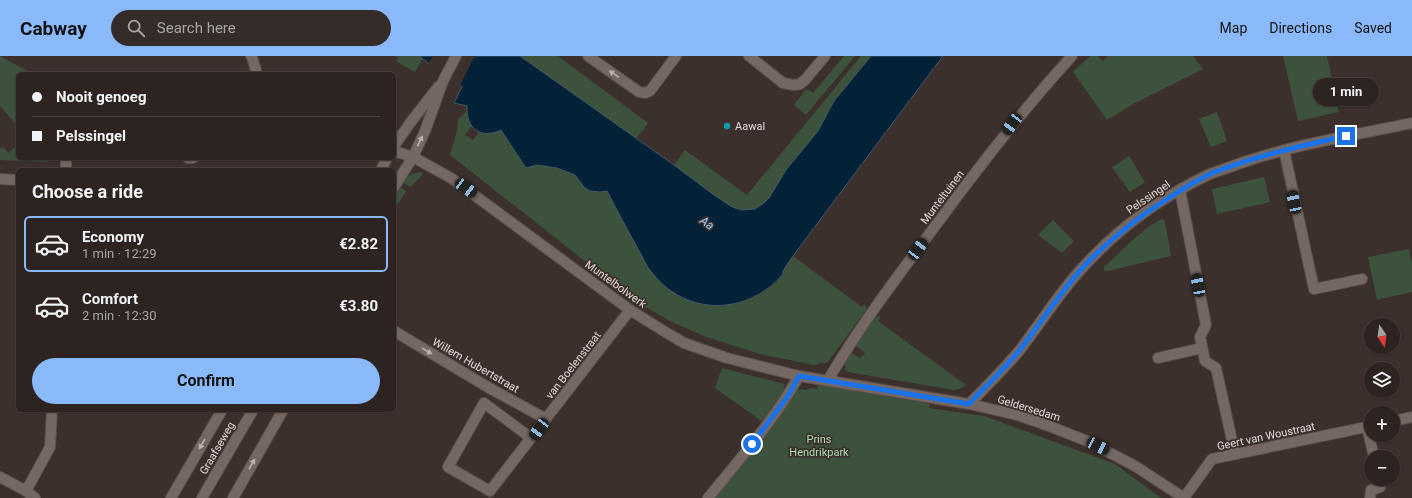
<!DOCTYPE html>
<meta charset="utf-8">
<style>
:root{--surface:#2d2421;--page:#352c2a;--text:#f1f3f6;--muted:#a7a4a5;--line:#48413f;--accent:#8abafc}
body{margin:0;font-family:Roboto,sans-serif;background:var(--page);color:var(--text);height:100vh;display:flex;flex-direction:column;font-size:15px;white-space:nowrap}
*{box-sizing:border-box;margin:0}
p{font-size:13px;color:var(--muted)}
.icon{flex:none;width:22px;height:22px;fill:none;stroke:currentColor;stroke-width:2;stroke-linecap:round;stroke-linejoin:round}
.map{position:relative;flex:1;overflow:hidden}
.sheet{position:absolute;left:16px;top:112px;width:380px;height:244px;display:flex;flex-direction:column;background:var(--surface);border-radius:6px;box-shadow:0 1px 3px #0004,0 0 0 1px var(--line)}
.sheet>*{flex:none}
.top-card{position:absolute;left:16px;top:16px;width:380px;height:88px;border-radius:6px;box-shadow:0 1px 3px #0004,0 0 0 1px var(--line);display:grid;align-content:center;height:88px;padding:0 16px;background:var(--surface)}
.needle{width:26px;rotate:167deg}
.tools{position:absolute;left:1364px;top:262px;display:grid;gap:8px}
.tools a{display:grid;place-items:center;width:36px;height:36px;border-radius:50%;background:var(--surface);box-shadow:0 1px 3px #0004,0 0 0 1px var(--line);font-size:20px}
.end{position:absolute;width:18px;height:18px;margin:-9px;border:5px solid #1a73e8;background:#fff;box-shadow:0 0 0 2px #fff}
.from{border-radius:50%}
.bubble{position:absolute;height:28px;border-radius:14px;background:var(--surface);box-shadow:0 1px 3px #0004,0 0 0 1px var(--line);font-size:13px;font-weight:700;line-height:28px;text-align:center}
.car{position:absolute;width:12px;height:24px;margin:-12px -6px;border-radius:5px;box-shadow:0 0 3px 1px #0007;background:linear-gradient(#222 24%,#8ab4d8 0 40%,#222 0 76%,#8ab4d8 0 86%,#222 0)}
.top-card b{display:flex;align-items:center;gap:14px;height:38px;font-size:15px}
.top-card b+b{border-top:1px solid var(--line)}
.top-card i{width:10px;height:10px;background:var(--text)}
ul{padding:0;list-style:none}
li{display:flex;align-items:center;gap:12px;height:56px;margin:0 8px 6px;padding:0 8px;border:2px solid transparent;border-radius:6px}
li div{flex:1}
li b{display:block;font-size:15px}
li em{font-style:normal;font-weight:700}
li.on{border-color:var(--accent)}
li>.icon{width:36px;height:36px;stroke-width:1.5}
h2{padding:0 16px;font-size:18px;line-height:48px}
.action{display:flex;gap:8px;margin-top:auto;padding:8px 16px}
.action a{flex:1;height:46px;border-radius:24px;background:var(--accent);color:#111;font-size:16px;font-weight:700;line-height:46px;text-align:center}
header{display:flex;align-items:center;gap:24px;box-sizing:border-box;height:56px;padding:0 20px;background:var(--accent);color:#111}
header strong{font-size:19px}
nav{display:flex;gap:22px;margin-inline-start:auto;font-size:14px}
.search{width:280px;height:36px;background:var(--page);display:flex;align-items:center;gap:10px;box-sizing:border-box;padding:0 14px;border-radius:22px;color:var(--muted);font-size:15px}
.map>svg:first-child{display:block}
.green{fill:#3c523c}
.water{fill:#032238;stroke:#465968}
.pier{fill:#3c302c}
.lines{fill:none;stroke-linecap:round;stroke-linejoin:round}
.minor-casing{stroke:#584e4b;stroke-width:12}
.tertiary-casing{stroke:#584e4b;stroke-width:12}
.minor{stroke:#756762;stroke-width:10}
.tertiary{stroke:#756762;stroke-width:10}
.oneway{fill:#bbb2ae}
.route{stroke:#1a73e8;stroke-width:5}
.culture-dot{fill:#0f9aa8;stroke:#3c302c;stroke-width:1.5}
.labels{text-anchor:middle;stroke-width:3.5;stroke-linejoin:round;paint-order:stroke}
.poi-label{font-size:11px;fill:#e1dad7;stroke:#3c302c;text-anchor:start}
.street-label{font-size:11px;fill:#e1dad7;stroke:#3c302c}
.park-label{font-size:11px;fill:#aadcaa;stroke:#3c302c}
.water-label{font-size:12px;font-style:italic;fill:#9ad1ff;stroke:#3c302c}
</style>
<header>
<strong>Cabway</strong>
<div class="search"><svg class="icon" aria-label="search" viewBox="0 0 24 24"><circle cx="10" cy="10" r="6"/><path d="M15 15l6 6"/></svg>Search here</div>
<nav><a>Map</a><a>Directions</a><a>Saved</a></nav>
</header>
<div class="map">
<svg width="1412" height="442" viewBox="0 0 1412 442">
<rect width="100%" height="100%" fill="#3c302c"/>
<g class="green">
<polygon points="0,0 33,18 18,18 18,65 15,67 0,50"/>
<polygon points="395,0 419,0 423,2 415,16 396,5 398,2"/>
<polygon points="520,0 558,0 648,67 636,83"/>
<polygon points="844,0 855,0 806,59 794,49 806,33 813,37"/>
<polygon points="861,0 871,0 834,45 818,75 786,114 769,142 760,150 755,153 748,154 742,154 732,151 714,139 674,109 685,94 747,139"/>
<polygon points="1090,0 1098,0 1103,5 1108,0 1193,0 1203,13 1135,47 1107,64 1073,16"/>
<polygon points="1283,0 1327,0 1339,56 1298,65"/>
<path d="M467,55v3l5,12 -7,9 8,5 6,-8c7,3 15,1 22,-2l25,37 11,-2 20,3 18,7 10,13 5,3 10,1 7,-2 44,82 92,30 18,-8 15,-11 17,-27 69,51 2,-3 3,5 -40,54h-6l-7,2 -54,-11 -54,-17 -34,-15 -35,-20 -187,-147 7,-24 1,-12z"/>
<polygon points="1217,56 1227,85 1211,91 1199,63"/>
<polygon points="18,89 18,102 47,102 47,106 0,104 0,93 3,91 8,97"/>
<polygon points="1129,100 1145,126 1130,136 1112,111"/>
<path d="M421,116l2,2 -12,13 -8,-4c2,-7 10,-10 18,-11z"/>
<polygon points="1264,121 1270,146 1217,158 1212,133"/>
<polygon points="400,131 406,135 394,154 394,138"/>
<path d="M1163,163l2,2 6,35 -63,15h-3l-1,-2v-2c11,-10 47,-46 59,-48z"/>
<polygon points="1053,164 1074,185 1062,197 1038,179"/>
<polygon points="1409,193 1412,208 1412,236 1377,244 1368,201"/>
<polygon points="881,260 878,265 966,329 960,333 954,334 848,316 845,313 846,310 842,307 850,296 860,302 865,297 855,289 876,261"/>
<polygon points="722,312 785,328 783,337 763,366 715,332"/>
<polygon points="819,328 930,348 929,352 984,360 1115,408 1161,442 711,442 796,333 806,334 810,332 817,333"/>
</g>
<path class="water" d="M419,0h101l154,109 40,30 18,12 10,3 13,-1 9,-6 5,-5 17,-28 32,-39 16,-30 37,-45h72l-153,204 -7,11v3c-35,41 -95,43 -130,0 -7,-8 -11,-18 -16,-27 -10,-18 -20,-37 -30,-56l-7,1 -10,-1 -5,-3 -10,-13 -18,-7 -20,-3 -11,3 -25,-38c-21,10 -35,-2 -34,-24l-13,-3 8,-16z"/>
<polygon class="pier" points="433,0 475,0 459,31 428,8"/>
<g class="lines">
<defs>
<g id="minor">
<polyline points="251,0 252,1 257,18"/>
<polyline points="588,0 639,36 645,37 650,35 676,0"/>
<polyline points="749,0 783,27 794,29 800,28 805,24 825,0"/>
<polyline points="1284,94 1314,233 1362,223"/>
<polyline points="394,95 413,101 451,122 630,254 667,277 684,287 727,302 799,320 969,348 1017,359 1049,370 1087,385 1135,410 1184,442"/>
<polyline points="188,102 193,102"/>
<polyline points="66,114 66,102"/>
<polyline points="0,123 18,124"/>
<polyline points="1180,134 1206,269 1200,281 1205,305 1216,312 1235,398"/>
<polyline points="394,275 491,333 546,363"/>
<polyline points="1158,302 1202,292"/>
<path d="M828,324c33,-56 72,-107 111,-159 42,-57 85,-113 133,-165"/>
<path d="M969,348c17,-17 34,-34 50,-53 22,-28 41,-60 66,-86 35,-38 78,-69 125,-91 10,-4 21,-7 31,-11 55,-19 114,-28 171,-40"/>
<polyline points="1393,365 1412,361"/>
<polyline points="1367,371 1374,401"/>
<polyline points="531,382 484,347 448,411 490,435 630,254"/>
<polyline points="0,421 26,435 35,442"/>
<polyline points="26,435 50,391 52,354"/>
<polyline points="171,442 222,354"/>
<polyline points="233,442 283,354"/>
<path d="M708,442c32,-39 66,-78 91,-122"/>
<polyline points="1184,442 1212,403 1371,370"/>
<polyline points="1370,442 1371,434 1380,431 1379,423"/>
</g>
<g id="tertiary">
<polyline points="394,90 410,67 438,31"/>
<polyline points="381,114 387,102"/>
<polyline points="394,131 413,101 425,75 443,25 456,0"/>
<polyline points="202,442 253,354"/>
</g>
</defs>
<use href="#minor" class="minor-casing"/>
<use href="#tertiary" class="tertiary-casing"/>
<use href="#minor" class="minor"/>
<use href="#tertiary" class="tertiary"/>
</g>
<defs><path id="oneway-solid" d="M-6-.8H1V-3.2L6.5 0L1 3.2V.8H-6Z"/></defs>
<g class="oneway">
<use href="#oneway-solid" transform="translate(614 18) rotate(-145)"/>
<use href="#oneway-solid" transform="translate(420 85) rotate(-64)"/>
<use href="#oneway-solid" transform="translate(427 295) rotate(31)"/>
<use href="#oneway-solid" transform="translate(202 388) rotate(120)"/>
<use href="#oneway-solid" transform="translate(252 408) rotate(-60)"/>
</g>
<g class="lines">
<path class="route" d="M752,388l36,-48 11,-20 170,28c16,-17 34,-34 50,-53 22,-28 41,-59 66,-86 25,-26 52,-47 82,-66 14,-9 30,-19 45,-26 44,-17 88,-27 134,-37"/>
</g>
<circle class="culture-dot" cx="727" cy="70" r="4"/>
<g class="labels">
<g class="poi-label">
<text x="735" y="74">Aawal</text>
</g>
<g class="street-label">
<text transform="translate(942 141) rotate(-53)" y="4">Munteltuinen</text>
<text transform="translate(1148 141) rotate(-34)" y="4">Pelssingel</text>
<text transform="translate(616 228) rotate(36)" y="4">Muntelbolwerk</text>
<text transform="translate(476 309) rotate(30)" y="4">Willem Hubertstraat</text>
<text transform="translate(573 309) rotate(-52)" y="4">van Boelenstraat</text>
<text transform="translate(1029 352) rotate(17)" y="4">Geldersedam</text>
<text transform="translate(1266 380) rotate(-12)" y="4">Geert van Woustraat</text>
<text transform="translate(217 392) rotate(-60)" y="4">Graafseweg</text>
</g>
<g class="park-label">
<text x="819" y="387">Prins<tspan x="819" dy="13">Hendrikpark</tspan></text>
</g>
<g class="water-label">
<text transform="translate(707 167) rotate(35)" y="4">Aa</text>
</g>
</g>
</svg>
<div class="tools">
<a><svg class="needle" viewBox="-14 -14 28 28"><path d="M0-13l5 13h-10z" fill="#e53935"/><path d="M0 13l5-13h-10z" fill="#a7a4a5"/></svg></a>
<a><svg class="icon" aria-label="layers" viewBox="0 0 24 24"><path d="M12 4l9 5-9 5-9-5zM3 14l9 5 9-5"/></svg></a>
<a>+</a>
<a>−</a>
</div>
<i class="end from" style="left:752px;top:388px"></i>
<i class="end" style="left:1346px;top:80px"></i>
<div class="bubble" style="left:1313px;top:22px;width:66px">1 min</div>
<i class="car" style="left:1012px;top:68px;rotate:217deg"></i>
<i class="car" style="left:466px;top:132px;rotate:126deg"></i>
<i class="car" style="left:1294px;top:146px;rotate:348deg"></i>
<i class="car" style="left:918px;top:193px;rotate:37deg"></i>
<i class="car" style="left:1198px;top:229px;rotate:349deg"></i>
<i class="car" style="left:539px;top:373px;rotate:217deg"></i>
<i class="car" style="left:1098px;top:390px;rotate:117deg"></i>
<div class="top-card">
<b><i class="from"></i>Nooit genoeg</b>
<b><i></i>Pelssingel</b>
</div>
<section class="sheet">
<h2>Choose a ride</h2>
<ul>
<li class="on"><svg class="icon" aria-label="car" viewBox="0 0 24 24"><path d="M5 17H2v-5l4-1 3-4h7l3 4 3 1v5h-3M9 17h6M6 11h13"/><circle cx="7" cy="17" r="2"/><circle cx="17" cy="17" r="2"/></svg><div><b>Economy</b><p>1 min · 12:29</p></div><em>€2.82</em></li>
<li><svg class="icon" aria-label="car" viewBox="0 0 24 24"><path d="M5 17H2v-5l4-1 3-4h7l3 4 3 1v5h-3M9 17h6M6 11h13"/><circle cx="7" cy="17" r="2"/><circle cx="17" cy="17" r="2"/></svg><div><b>Comfort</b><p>2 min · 12:30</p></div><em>€3.80</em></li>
</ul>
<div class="action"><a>Confirm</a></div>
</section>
</div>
